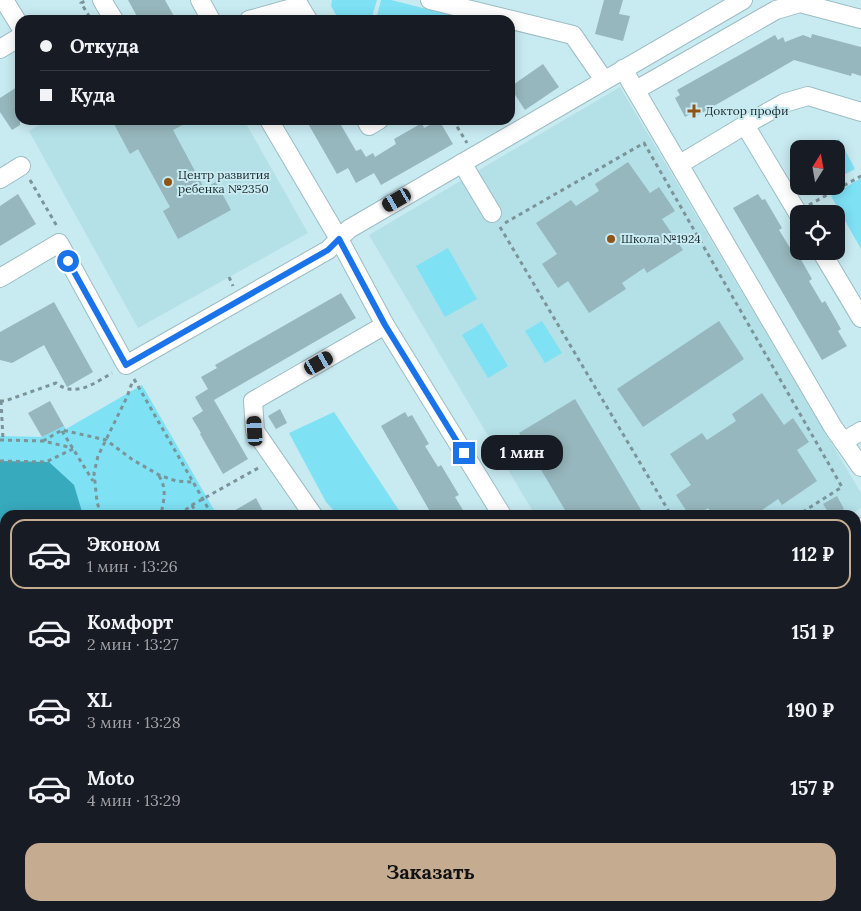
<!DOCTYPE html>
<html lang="ru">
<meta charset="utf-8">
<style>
:root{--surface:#171b24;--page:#242831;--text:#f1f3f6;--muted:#9ea1a6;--line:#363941;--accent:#c5ab90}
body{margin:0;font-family:Lora,serif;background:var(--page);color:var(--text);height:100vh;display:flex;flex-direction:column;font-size:19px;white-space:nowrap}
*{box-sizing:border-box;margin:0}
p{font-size:16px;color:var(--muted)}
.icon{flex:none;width:28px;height:28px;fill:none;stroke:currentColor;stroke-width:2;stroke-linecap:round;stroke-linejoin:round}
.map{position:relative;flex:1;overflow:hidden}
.sheet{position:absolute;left:0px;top:510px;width:861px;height:401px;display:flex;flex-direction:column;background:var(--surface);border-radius:15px 15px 0 0;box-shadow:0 2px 12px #0003}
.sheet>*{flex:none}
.top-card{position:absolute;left:15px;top:15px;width:500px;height:110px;border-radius:15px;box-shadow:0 2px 12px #0003;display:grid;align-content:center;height:110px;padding:0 25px;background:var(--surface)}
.needle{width:32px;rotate:11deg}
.controls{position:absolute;left:790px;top:140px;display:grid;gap:10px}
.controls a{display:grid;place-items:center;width:55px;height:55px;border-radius:10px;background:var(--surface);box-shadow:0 2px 12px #0003;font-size:25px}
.end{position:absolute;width:22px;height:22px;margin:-11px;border:6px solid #1a73e8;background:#fff;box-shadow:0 0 0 2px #fff}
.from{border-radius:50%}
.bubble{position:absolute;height:35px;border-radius:15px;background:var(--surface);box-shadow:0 2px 12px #0003;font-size:16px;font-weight:800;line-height:35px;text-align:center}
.car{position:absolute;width:15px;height:30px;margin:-15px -8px;border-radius:6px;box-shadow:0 0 4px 1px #0007;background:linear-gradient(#222 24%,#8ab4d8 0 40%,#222 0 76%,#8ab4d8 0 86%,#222 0)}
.top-card b{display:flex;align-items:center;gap:18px;height:48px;font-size:19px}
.top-card b+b{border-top:1px solid var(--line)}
.top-card i{width:12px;height:12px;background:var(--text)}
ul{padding:9px 0 0;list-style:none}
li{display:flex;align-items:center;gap:15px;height:70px;margin:0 10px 8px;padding:0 15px;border:2px solid transparent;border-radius:15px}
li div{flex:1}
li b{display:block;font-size:19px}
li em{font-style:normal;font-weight:800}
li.on{border-color:var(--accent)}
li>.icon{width:45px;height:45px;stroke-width:1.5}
.cta{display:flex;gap:10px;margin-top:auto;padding:10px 25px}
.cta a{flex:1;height:58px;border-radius:15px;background:var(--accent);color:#111;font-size:20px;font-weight:800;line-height:58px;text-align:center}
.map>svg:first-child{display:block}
.built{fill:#b4e0e8}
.green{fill:#7ee1f4}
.water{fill:#37aabe}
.building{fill:#96b7bd}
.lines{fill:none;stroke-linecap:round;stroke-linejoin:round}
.minor-casing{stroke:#9cbdc4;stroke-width:20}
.path{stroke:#7b9499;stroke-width:3;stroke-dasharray:4 4;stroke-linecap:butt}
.minor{stroke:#fff;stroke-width:18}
.route{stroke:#1a73e8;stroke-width:6}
.poi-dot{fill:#905414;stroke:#c8eaf1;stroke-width:2}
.labels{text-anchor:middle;stroke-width:4;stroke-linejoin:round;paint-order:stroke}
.poi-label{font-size:12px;fill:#1f2c2f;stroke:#c8eaf1;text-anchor:start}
</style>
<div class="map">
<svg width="861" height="911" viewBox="0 0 861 911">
<rect width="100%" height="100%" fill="#c8eaf1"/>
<g class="built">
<polygon points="620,87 861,493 861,508 850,515 535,515 369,235"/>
<polygon points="48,120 244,120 308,233 138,328 29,131"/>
</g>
<g class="green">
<polygon points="332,0 377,0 371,20 339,20 331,6"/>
<polygon points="381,0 391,0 458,17 457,20 376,20"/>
<polygon points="839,139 855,169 836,179 836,149 821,149"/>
<polygon points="861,178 861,249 831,196"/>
<polygon points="448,248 477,299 445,317 416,266"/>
<polygon points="542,321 562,353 545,363 525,331"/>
<polygon points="482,323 508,366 488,378 462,335"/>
<polygon points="142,385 217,515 5,515 5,826 0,826 0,436 42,437 64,426 66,429"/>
<polygon points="334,412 402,515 338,515 326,502 289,433"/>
<polygon points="856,866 861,867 861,911 819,911 802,906 856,906"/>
</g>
<polygon class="water" points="0,461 49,462 74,485 83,515 5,515 5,782 0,782"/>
<g class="building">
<polygon points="128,0 165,0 176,20 139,20"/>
<polygon points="604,0 623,0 619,14 630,16 623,41 595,34"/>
<polygon points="812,34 861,47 861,76 852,73 851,76 794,60 693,118 690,114 685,117 675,98 680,95 677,90 775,35 778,40 783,37 785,42 803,35 811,38"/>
<polygon points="543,64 559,87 525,110 510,87"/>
<polygon points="20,85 20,125 12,130 0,112 0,98"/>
<polygon points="121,120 192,120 173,130 204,188 216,182 231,210 178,239 163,211 170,207 138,149 130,154 114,124"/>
<polygon points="306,120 338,120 356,151 361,149 366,157 373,153 375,157 396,144 394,139 422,123 424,128 439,120 453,144 381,185 374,173 356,183 348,168 337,174"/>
<polygon points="628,162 650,193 659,187 675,211 662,219 683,250 647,273 644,268 622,283 626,289 589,313 568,281 558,288 542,264 557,254 536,223 571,200 576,206 599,191 595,184"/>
<polygon points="18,194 36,224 0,246 0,206"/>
<polygon points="758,194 762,200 765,199 782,228 779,230 792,251 795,249 812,279 809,281 822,303 825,301 841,329 838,331 847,346 822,360 733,208"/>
<polygon points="341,293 356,318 214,400 248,459 223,474 200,434 201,433 192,418 203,411 195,397 208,389 201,377 217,368 215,365"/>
<polygon points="54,302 93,372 67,387 44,345 12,363 0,360 0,332"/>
<polygon points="719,321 744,359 643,427 617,389"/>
<polygon points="762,393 784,425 793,418 809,442 797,450 817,481 782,505 778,499 755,515 713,515 708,508 698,515 689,515 676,495 691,485 670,454 702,433 707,440 736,421 732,414"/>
<polygon points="575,399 644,515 568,515 519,433"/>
<polygon points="50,401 64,426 42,437 28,413"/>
<polygon points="280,409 287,423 276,429 268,416"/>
<polygon points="405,412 408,417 412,415 429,444 425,446 438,467 441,465 459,495 455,497 466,515 432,515 381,426"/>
<polygon points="837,496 844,509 834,515 830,515 823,504"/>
<polygon points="256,498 265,515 227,515"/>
</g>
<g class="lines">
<defs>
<g id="minor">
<polyline points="4,0 20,26"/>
<polyline points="102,0 114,20"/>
<polyline points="200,0 211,20"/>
<polyline points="296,0 308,20"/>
<polyline points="430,0 573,35 604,80"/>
<polyline points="249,20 299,6"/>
<polyline points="0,49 20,37"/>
<polyline points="623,69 833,427 861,467"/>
<polyline points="636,90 776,10 800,3 861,19"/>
<polyline points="269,120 339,239 385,325 502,515"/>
<polyline points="366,120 369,126 379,120"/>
<polyline points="745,125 799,215"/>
<polyline points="462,163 492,213"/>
<polyline points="680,164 745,125 784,103 808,96 861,112"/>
<polyline points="0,179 21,166"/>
<polyline points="821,251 861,318"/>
<polyline points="0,278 59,243 126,365 328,250 349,229 743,0"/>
<polyline points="844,441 861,431"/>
<polyline points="313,515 255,431 253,401 385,325"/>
<polyline points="856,530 861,527"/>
<polyline points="856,718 861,715"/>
<polyline points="856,855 861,857"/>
<polyline points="0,901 5,898"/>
<polyline points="114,906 117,911"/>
<polyline points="328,906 330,911"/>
<polyline points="429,906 432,911"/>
<polyline points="762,906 781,911"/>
<polyline points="190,911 198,906"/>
<polyline points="545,911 546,906"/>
</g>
</defs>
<use href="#minor" class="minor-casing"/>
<g class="path">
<polyline points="81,20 89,16 81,3 87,0"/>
<polyline points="453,120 467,143"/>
<polyline points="30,180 58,228"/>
<polyline points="809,205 861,176"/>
<polyline points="505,223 644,143 842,487 798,515"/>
<polyline points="500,227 671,515"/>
<polyline points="229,277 233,286"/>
<polyline points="134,379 212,515"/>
<path d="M0,401h5l51,-18c19,15 39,0 56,-10"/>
<polyline points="1,401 3,440"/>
<polyline points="62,431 93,481"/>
<polyline points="0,440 43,441 73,448"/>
<polyline points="43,441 62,430 106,440 133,460 159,475 176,481 193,482"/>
<polyline points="0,461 46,462 73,449"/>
<path d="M159,476c8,12 5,24 2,38"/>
<polyline points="192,505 197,515"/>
<polyline points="101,515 97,502 94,473 98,456 127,397 133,380"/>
<polyline points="158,515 161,514 166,515"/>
<polyline points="179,515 192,505 260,467"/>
<polyline points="0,782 5,782"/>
<polyline points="0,818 5,818"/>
<polyline points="856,888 861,890"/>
<polyline points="826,906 846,911"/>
<polyline points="163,911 171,906"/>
<polyline points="233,911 241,906"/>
<polyline points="800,911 801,906"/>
</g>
<use href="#minor" class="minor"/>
</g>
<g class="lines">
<polyline class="route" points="68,261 126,365 328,250 339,239 385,325 464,453"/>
</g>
<g class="poi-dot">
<path d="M691.5 103.5h5v5h5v5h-5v5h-5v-5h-5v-5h5z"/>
<circle cx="168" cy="182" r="5"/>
<circle cx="611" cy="239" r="5"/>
</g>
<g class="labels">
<g class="poi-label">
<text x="705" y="115">Доктор профи</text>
<text x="178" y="179">Центр развития<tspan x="178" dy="14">ребенка №2350</tspan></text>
<text x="621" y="243">Школа №1924</text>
</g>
</g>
</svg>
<div class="controls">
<a><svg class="needle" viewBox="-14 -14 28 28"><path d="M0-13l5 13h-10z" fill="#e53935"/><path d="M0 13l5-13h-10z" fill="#9ea1a6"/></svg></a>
<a><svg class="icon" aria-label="locate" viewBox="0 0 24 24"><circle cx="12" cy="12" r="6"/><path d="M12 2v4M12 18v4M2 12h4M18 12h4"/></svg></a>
</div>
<i class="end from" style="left:68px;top:261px"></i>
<i class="end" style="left:464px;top:453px"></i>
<div class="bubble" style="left:481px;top:435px;width:82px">1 мин</div>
<i class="car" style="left:397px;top:200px;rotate:240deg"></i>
<i class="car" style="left:319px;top:363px;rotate:60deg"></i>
<i class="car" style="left:255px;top:431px;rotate:356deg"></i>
<div class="top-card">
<b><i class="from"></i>Откуда</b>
<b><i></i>Куда</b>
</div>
<section class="sheet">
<ul>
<li class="on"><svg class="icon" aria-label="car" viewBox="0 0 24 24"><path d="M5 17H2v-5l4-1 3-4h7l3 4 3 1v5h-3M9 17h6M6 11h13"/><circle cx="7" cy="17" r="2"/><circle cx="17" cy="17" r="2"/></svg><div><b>Эконом</b><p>1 мин · 13:26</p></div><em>112 ₽</em></li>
<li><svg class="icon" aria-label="car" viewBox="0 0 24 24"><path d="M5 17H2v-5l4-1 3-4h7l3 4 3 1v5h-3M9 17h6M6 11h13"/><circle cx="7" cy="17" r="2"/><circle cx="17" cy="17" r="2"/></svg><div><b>Комфорт</b><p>2 мин · 13:27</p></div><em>151 ₽</em></li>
<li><svg class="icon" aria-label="car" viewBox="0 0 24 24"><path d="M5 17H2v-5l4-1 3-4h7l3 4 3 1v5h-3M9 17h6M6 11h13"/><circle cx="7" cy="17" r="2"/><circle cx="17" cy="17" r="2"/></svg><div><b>XL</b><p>3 мин · 13:28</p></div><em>190 ₽</em></li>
<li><svg class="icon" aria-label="car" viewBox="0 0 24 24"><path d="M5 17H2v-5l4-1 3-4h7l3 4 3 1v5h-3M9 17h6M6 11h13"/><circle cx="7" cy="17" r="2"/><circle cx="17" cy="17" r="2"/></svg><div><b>Moto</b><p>4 мин · 13:29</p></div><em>157 ₽</em></li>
</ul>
<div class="cta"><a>Заказать</a></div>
</section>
</div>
